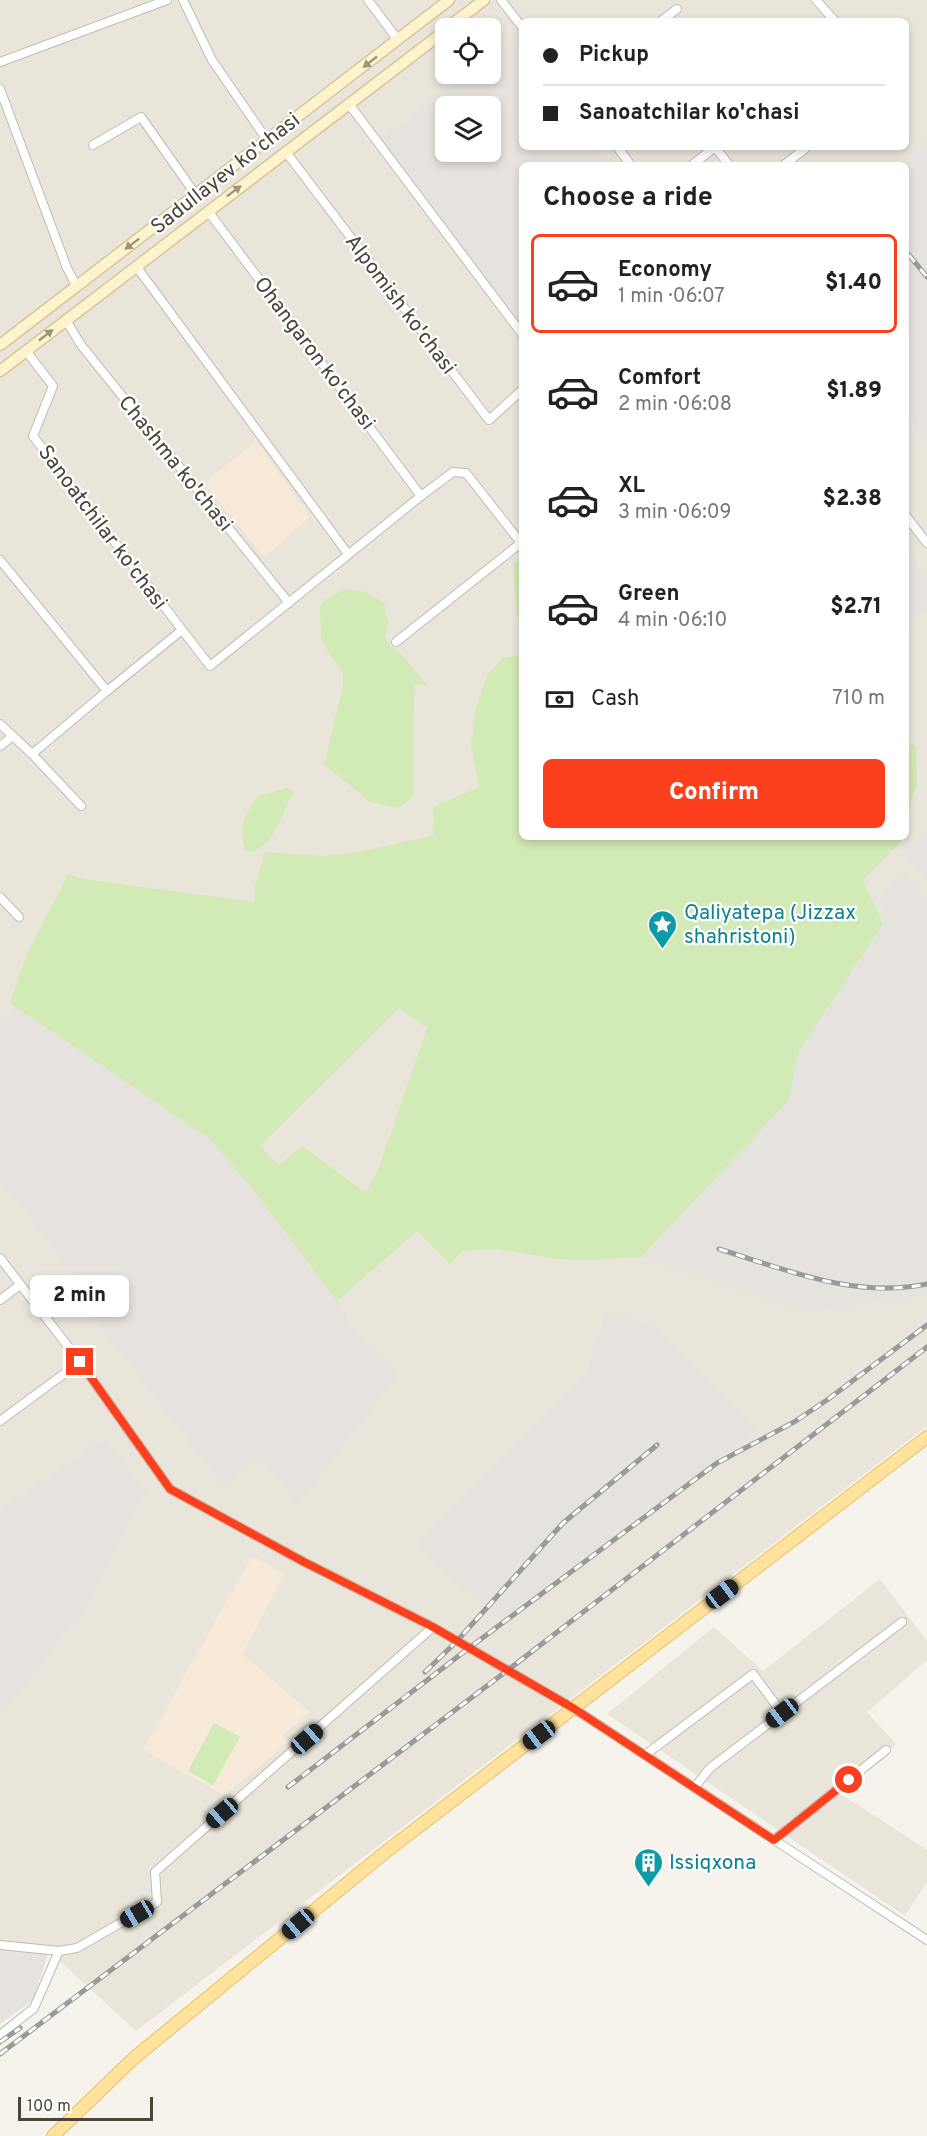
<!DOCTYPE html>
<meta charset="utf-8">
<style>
:root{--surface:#fff;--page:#f6f6f6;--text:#222;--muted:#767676;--line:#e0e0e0;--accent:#fc3f1d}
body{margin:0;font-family:Overpass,sans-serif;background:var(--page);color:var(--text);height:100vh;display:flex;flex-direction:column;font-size:22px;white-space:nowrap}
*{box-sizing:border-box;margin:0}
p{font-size:20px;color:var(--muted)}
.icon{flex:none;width:33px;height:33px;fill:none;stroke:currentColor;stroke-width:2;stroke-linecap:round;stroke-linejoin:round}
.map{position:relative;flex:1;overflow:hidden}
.details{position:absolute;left:519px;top:162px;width:390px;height:678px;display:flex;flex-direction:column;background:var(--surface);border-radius:9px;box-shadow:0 3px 9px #0003}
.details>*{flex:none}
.banner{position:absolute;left:519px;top:18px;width:390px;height:132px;border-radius:9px;box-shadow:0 3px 9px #0003;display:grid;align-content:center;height:132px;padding:0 24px;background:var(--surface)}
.buttons{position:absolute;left:435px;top:18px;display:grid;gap:12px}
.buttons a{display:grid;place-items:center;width:66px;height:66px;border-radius:9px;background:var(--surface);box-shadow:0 3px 9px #0003;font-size:30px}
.scale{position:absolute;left:18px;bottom:15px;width:135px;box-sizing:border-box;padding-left:6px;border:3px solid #4b4439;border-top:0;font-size:16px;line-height:21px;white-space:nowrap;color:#4b4439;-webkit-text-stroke:4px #fff;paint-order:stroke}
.end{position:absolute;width:27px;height:27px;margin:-14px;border:8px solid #fc3f1d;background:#fff;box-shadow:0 0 0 3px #fff}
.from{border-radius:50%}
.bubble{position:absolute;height:42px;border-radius:9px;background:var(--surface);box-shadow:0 3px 9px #0003;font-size:20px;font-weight:800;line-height:42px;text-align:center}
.car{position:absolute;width:18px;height:36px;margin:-18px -9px;border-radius:8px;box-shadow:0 0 4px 2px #0007;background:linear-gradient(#222 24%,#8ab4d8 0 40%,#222 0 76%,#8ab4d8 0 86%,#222 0)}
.banner b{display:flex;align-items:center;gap:21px;height:57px;font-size:22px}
.banner b+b{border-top:2px solid var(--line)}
.banner i{width:15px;height:15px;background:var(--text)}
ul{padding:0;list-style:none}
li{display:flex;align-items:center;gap:18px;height:99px;margin:0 12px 9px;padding:0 12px;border:3px solid transparent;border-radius:9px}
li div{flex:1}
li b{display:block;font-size:22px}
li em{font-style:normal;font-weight:800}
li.on{border-color:var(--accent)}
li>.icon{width:54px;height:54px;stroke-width:1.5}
h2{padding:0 24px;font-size:27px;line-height:72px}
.pay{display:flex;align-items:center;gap:15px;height:66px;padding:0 24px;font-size:22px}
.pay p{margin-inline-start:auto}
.primary-button{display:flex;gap:12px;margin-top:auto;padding:12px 24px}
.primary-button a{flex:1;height:69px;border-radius:9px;background:var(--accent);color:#fff;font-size:24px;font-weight:800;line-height:69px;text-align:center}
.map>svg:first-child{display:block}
.residential{fill:#eae5da;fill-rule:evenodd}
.commercial{fill:#f7ead8}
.industrial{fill:#e6e2dd;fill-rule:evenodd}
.green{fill:#d2eab5;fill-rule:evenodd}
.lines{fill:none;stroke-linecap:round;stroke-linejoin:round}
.street-casing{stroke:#c2bbae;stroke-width:10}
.secondary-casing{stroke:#d6c79b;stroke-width:13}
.primary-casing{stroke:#e6c16a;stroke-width:14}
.street{stroke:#fff;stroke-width:8}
.secondary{stroke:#fff3cd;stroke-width:10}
.primary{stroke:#ffe39c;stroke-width:12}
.rail-casing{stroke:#9a9a9a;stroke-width:5}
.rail{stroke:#fff;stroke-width:3;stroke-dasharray:9;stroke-linecap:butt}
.oneway{fill:#9c937c}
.route{stroke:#fc3f1d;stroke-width:8}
.labels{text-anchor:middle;stroke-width:4.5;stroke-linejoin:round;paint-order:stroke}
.street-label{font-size:21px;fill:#4b4439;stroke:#fff}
.culture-label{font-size:21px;fill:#0d838f;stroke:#fff;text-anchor:start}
</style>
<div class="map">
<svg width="927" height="2136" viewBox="0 0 927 2136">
<rect width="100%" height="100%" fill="#f6f3ec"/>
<g class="residential">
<path d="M0,0h927v1426l-791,605 -83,-76 -53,2zM522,21h384v126h-384zM446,28h44v46h-44zM446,106h44v46h-44zM522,165h384v672h-384z"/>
<polygon points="880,1579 927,1641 927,1660 867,1712 896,1744 838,1792 927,1850 927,1882 905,1916 607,1714 714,1627 763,1671"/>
</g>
<g class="commercial">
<polygon points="256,441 310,517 264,557 204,483"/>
<polygon points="252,1556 285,1574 242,1654 310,1712 283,1735 288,1743 224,1795 143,1750"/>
</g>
<g class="industrial">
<path d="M514,41l8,11v95h72l13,18h-85v163l-142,-189 89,-65h21l1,-16zM446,106h44v46h-44z"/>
<polygon points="927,141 927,443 906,414 906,165 897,165"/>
<polygon points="906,549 927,574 927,612 906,629"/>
<polygon points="927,829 927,879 901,854"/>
<polygon points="904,875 927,899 927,1295 806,1313 641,1257 788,1101 799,1052 887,917 882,896"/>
<polygon points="16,1008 210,1139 254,1191 337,1301 347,1317 343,1321 397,1376 298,1504 262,1457 223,1485 89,1312 97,1305 0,1179 0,1019"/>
<polygon points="605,1313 652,1323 757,1429 500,1620 414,1545 589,1368"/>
<polygon points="105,1438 148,1496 137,1505 77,1626 72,1624 0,1716 0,1510"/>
<polygon points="0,1952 48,1954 33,2000 0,2024"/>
</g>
<g class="green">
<polygon points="522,555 522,620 517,616 513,565"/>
<polygon points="346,589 366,592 384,603 388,623 385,636 390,646 399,651 427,685 414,684 413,798 398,808 370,802 324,764 343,687 343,674 321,640 320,608 325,599"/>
<path d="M522,655v182h380l-2,6 -37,37 20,44 -84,127 -11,50 -147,156 -56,3 -27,-1 -61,-10 -35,2 -12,13 -33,-33 -80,70 -83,-110 -44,-52 -200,-136 17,-49 41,-80 15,5 171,23 1,-15 10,-35 57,4 38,-4 74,-17 -1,-28 46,-20 -8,-41 5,-39 12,-33 15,-16zM399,1008l28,20 -48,140 -13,25 -64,-47 -23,19 -19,-19z"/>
<polygon points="906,740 916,747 917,781 906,822"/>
<path d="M287,788l5,1 1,3c-11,21 -17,50 -40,60l-8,-2c-6,-24 -1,-34 12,-54z"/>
<polygon points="214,1723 240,1737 213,1785 188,1771"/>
</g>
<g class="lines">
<defs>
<g id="street">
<polyline points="183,0 212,60 267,140"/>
<polyline points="368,0 398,40"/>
<polyline points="501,0 522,27"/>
<polyline points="816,0 835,21"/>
<polyline points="661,21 677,9"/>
<polyline points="0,62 167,0"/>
<polyline points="0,89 67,268 77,287"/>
<polyline points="349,104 522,334"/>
<polyline points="93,145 141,117 196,195"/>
<polyline points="617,147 631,165"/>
<polyline points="715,147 729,165"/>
<polyline points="286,152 489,420 522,390"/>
<polyline points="692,165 715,147"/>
<polyline points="784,165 807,147"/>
<polyline points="208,211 421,496"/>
<polyline points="136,266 348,554"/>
<polyline points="66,320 81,345 289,603"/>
<polyline points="26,351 53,386 33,436 210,666 421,496 453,472 466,473 521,543"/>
<polyline points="906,516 927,543"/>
<polyline points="0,560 107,691 32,754"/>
<polyline points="396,642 522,542"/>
<polyline points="107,691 182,630"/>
<polyline points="0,724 32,754 81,806"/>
<polyline points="0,746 13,736"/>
<polyline points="0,897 19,917"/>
<polyline points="0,1258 80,1362 170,1489 304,1562 433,1627 573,1708 927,1940"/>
<polyline points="0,1300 20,1285"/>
<polyline points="0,1421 80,1362"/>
<polyline points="645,1755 753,1674 782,1713"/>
<polyline points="694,1788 710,1768 902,1622"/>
<polyline points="774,1840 886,1750"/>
<polyline points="0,1945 59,1951 77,1948 157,1902 155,1872 433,1627"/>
<polyline points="0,2035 34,2008 59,1951"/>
</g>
<g id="secondary">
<polyline points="447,28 484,0"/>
<polyline points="0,345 449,0"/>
<polyline points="0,371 446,30"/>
</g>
<polyline id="primary" points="53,2136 134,2058 383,1854 927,1437"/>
</defs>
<use href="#street" class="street-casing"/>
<use href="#secondary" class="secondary-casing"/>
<use href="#primary" class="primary-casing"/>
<use href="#street" class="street"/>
<use href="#secondary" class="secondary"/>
<use href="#primary" class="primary"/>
<defs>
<g id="rail">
<polyline points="909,255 927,277"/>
<path d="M719,1249c68,21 136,50 208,35"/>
<polyline points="425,1672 457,1641 563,1523 657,1445"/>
<polyline points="288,1787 469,1648 717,1463 794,1422 827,1400 927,1325"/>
<polyline points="0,2042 20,2028"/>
<polyline points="0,2054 508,1670 927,1347"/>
</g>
</defs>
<use href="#rail" class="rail-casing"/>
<use href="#rail" class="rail"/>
</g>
<defs><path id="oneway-solid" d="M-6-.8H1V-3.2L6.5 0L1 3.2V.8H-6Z" transform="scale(1.5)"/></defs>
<g class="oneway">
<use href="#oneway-solid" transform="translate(370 62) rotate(142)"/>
<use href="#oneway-solid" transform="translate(234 191) rotate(-37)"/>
<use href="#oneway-solid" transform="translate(132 244) rotate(143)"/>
<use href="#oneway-solid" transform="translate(46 335) rotate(-38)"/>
</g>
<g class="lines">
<polyline class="route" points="80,1362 170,1489 304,1562 433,1627 573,1708 774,1840 849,1780"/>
</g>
<defs>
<symbol id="sight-pin" viewBox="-11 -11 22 30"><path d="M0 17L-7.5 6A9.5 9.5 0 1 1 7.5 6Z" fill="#0f9aa8" stroke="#fff"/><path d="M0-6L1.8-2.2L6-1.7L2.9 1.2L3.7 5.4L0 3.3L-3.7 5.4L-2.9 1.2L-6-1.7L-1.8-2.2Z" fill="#fff"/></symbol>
<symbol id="building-pin" viewBox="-11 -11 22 30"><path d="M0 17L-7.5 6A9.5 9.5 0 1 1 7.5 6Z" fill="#0f9aa8" stroke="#fff"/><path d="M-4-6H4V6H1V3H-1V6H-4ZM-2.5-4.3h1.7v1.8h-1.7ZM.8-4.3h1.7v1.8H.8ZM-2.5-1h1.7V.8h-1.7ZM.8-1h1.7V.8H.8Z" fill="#fff"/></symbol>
</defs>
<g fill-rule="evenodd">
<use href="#sight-pin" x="646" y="908" width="33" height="45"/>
<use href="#building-pin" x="632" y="1846" width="33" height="45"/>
</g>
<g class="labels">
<g class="street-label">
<text transform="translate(225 173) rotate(-38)" y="7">Sadullayev ko'chasi</text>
<text transform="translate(401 304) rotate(53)" y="7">Alpomish ko'chasi</text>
<text transform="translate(315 353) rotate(53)" y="7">Ohangaron ko'chasi</text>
<text transform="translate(176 463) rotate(51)" y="7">Chashma ko'chasi</text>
<text transform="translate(103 527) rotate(53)" y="7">Sanoatchilar ko'chasi</text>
</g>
<g class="culture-label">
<text x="684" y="919">Qaliyatepa (Jizzax<tspan x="684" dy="24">shahristoni)</tspan></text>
<text x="669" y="1869">Issiqxona</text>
</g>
</g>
</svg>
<div class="buttons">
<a><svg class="icon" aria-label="locate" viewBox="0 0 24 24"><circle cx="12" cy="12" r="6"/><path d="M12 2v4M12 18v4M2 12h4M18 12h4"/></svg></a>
<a><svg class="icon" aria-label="layers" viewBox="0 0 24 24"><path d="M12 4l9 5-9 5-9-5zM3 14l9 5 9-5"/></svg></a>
</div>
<div class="scale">100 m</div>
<i class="end from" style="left:849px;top:1780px"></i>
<i class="end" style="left:80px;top:1362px"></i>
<div class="bubble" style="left:30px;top:1275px;width:99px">2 min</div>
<i class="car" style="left:722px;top:1594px;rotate:53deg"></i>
<i class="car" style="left:782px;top:1713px;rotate:233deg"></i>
<i class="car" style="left:539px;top:1735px;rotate:233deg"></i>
<i class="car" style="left:307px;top:1739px;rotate:49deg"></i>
<i class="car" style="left:222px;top:1813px;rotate:229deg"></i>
<i class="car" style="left:137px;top:1914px;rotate:240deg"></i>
<i class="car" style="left:298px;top:1924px;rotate:230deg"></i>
<div class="banner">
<b><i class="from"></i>Pickup</b>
<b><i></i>Sanoatchilar ko'chasi</b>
</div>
<section class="details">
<h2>Choose a ride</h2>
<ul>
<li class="on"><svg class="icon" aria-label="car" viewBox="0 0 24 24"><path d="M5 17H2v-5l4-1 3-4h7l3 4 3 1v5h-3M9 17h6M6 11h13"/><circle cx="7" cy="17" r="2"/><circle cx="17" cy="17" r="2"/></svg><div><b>Economy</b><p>1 min · 06:07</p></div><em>$1.40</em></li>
<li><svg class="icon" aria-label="car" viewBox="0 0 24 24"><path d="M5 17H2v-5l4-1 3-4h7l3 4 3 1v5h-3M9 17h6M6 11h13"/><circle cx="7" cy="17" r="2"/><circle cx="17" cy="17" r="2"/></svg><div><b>Comfort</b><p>2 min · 06:08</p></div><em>$1.89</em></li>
<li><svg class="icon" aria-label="car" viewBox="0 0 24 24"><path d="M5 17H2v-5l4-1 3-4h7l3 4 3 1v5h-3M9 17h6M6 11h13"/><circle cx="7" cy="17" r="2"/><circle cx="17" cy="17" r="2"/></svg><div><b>XL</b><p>3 min · 06:09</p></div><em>$2.38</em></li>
<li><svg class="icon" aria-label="car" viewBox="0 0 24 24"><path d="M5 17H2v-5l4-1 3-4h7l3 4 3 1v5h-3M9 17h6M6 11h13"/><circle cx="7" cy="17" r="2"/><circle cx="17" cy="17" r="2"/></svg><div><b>Green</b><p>4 min · 06:10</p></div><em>$2.71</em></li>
</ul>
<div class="pay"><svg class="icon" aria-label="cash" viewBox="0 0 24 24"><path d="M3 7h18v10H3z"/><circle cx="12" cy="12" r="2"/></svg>Cash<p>710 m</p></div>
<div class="primary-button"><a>Confirm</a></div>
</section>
</div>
